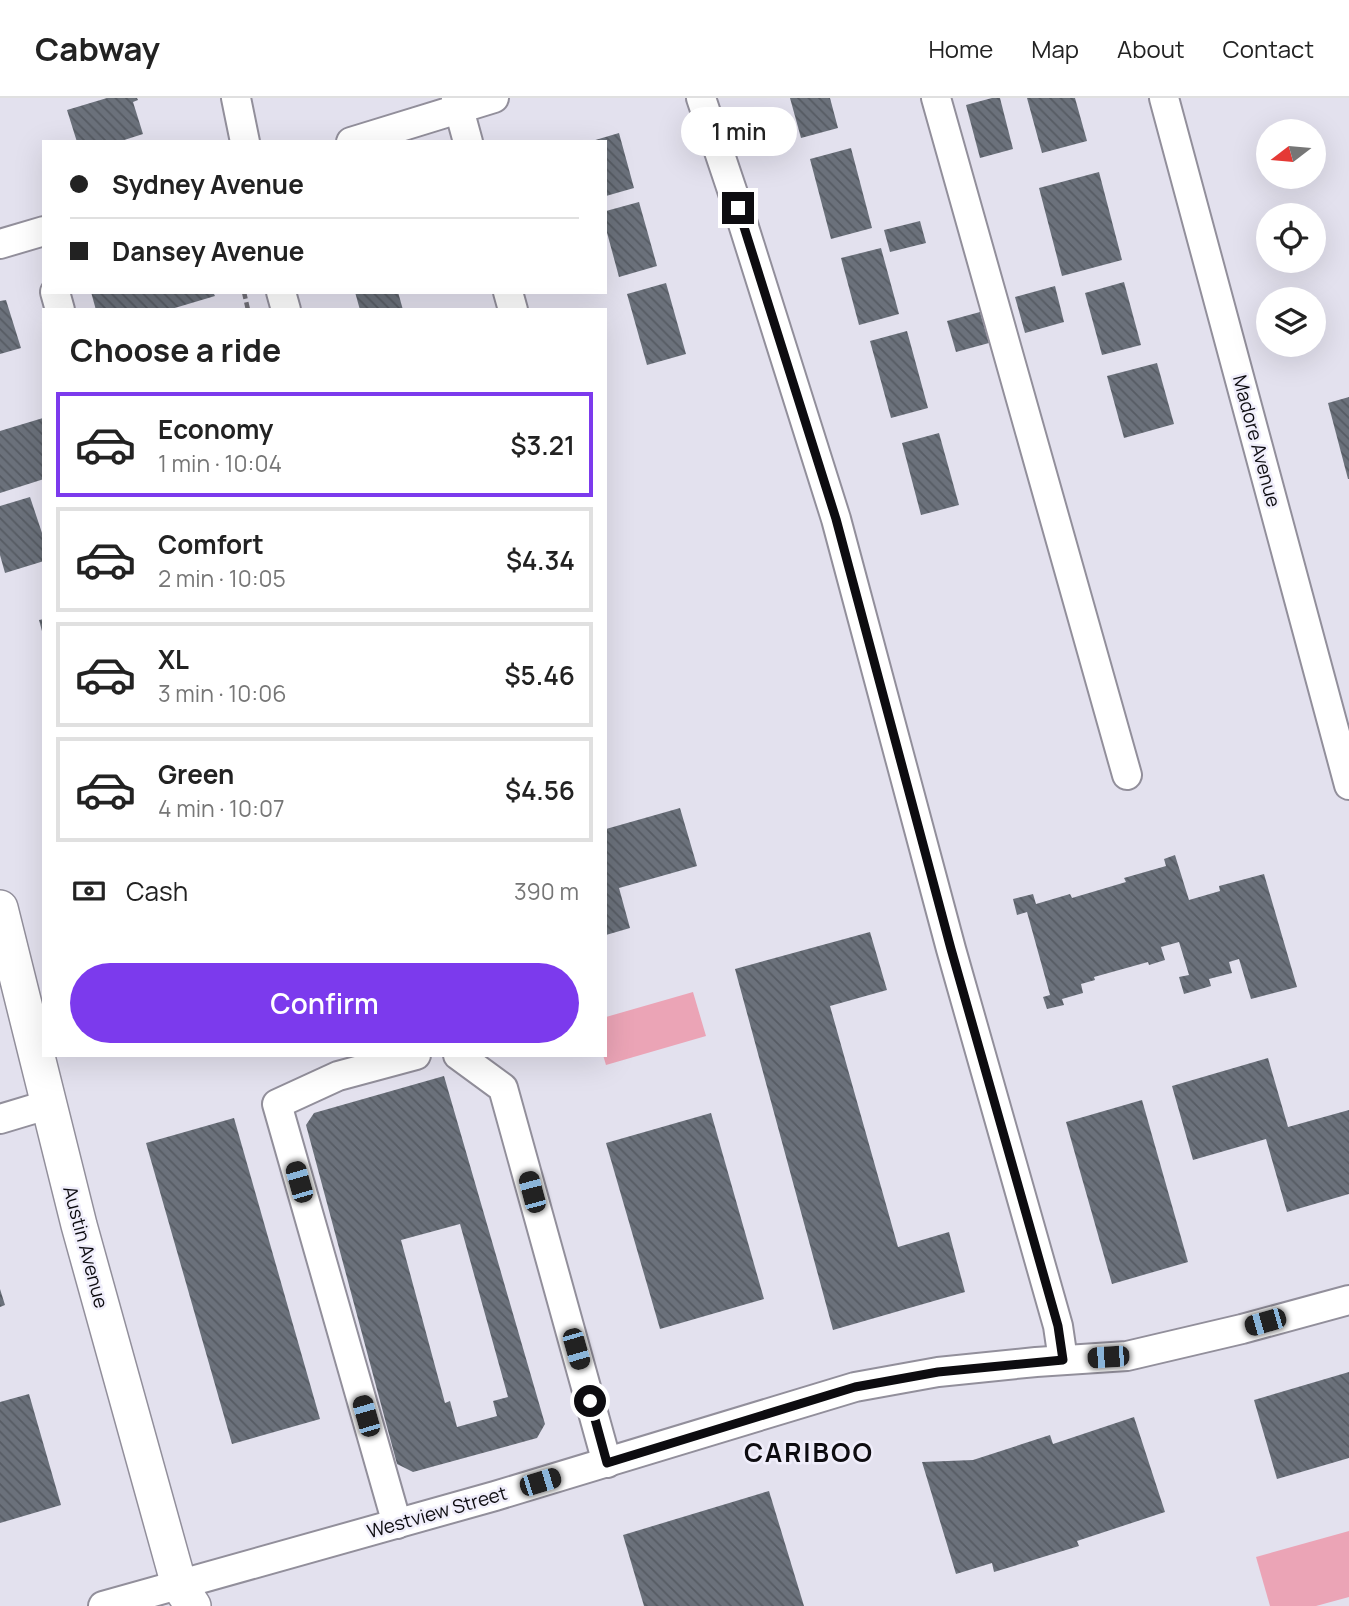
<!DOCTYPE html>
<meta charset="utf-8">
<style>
:root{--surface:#fff;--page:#f6f6f6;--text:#222;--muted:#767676;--line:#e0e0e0;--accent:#7c3aed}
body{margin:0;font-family:Manrope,sans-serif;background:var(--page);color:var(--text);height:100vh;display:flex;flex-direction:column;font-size:26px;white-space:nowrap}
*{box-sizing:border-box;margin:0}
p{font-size:23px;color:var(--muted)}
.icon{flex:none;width:38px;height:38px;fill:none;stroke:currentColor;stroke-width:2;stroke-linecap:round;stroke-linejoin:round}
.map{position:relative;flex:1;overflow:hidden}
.panel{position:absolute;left:42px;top:210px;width:565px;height:749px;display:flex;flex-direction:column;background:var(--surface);border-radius:0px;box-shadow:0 7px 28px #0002}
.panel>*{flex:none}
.banner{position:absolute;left:42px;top:42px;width:565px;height:154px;border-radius:0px;box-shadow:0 7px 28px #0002;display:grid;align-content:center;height:154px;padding:0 28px;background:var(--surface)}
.needle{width:46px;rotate:254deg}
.tools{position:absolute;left:1256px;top:21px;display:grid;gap:14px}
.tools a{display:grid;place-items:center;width:70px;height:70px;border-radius:50%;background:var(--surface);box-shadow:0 7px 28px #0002;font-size:35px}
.end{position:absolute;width:32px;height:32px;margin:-16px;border:9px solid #0d0c10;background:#fff;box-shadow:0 0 0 4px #fff}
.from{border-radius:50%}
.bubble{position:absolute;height:49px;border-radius:24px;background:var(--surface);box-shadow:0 7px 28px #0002;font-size:23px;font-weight:600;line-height:49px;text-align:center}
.car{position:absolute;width:21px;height:42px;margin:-21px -10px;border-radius:9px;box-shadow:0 0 5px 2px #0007;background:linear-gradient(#222 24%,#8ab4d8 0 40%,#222 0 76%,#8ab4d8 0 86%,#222 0)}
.banner b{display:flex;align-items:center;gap:24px;height:66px;font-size:26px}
.banner b+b{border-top:2px solid var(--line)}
.banner i{width:18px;height:18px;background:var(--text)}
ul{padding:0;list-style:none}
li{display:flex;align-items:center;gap:21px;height:105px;margin:0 14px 10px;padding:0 14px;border:4px solid var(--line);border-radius:0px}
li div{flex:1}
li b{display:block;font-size:26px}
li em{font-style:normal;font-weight:600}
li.selected{border-color:var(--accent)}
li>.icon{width:63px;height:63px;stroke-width:1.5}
h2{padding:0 28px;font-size:32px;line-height:84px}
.pay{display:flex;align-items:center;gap:18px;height:77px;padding:0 28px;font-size:26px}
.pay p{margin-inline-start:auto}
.cta{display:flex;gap:14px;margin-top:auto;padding:14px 28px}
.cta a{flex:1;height:80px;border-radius:42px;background:var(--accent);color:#fff;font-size:28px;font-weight:600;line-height:80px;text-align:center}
header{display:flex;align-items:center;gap:42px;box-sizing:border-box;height:98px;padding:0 35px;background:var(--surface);border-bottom:2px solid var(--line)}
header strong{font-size:33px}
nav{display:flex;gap:38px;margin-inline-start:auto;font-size:24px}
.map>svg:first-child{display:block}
.garden{fill:#eba4b6}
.building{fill:url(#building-back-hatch);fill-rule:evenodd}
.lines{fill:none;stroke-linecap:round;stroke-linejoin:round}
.minor-casing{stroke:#928f9b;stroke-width:32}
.major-casing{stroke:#928f9b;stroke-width:38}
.path{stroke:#706f77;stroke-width:4.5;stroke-dasharray:7 3.5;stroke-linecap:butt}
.minor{stroke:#fff;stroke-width:28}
.major{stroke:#fff;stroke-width:35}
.route{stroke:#0d0c10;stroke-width:9}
.labels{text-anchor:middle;stroke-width:5;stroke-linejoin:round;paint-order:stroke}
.street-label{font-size:19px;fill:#0d0c10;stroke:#f0eefb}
.district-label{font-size:26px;font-weight:bold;letter-spacing:2px;fill:#0d0c10;stroke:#f0eefb}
</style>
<header>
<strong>Cabway</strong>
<nav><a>Home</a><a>Map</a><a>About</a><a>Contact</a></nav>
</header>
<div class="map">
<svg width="1349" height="1508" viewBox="0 0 1349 1508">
<defs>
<pattern id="building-back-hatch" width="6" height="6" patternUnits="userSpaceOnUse" patternTransform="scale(1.75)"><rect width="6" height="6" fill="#6b717b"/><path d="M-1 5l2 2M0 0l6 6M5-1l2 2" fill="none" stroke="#565b63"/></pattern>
</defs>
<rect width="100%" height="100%" fill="#e3e1ee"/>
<g class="garden">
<polygon points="693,894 706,938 606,967 603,957 606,957 606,919"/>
<polygon points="1349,1433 1349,1499 1316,1508 1270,1508 1256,1459"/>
</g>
<g class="building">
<polygon points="107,0 137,0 138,2 133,4 143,36 118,44 77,44 67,12"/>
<polygon points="790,0 830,0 838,30 801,40"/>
<polygon points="992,0 1000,0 1013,51 980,60 966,7"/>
<polygon points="1027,0 1075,0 1087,43 1042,55"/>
<polygon points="619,35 634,90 606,98 606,44 592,43"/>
<polygon points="851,50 872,130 831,141 810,61"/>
<polygon points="1099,74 1122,162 1062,178 1039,90"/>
<polygon points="639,104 657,168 619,179 606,131 606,113"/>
<polygon points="920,123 926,145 890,154 884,132"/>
<polygon points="881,150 899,216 859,227 841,160"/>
<polygon points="1124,184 1141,247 1102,257 1085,195"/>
<polygon points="666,185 686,256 647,267 627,196"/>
<polygon points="1055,188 1064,224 1025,235 1015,199"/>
<polygon points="91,194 213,194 215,198 168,212 96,212"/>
<polygon points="355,194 398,194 403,212 360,212"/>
<polygon points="6,202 21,250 0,256 0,203"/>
<polygon points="980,214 989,245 956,254 947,223"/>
<polygon points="907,233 928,310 891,320 870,243"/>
<polygon points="1157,265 1174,326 1124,340 1107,278"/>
<polygon points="1349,299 1349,381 1348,381 1328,305"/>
<polygon points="43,320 44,381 0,395 0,333"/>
<polygon points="939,335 959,407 921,417 902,345"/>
<polygon points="30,399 44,441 44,463 5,475 0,457 0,408"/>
<polygon points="44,521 44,537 43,537 39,522"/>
<polygon points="680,710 697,768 619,790 630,830 606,837 606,731"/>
<polygon points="1175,757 1189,802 1220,793 1219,788 1264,776 1297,889 1251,901 1239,861 1229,864 1232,875 1209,881 1211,888 1184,896 1179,879 1189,877 1179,844 1161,849 1165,862 1149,867 1148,864 1094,879 1095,882 1081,886 1083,895 1062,901 1064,907 1047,911 1043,899 1050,897 1027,814 1017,817 1013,801 1033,796 1036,806 1070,796 1072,800 1126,784 1124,780 1166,768 1164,761"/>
<polygon points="870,834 887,892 830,908 898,1149 949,1134 965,1194 833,1232 735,871"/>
<polygon points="1268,960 1288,1029 1349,1012 1349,1096 1287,1114 1266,1041 1193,1062 1172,988"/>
<path d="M444,978l101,348 -8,14 -124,34 -16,-8 -91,-339 8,-12zM460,1126l48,173 -15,4 4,15 -40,11 -7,-26 -5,2 -44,-163z"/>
<polygon points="1142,1002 1188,1164 1112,1186 1066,1024"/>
<polygon points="711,1015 764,1201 660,1231 606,1045"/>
<polygon points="234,1020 320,1321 232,1346 146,1045"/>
<polygon points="0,1191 5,1207 0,1209"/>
<polygon points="1349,1274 1349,1360 1277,1381 1254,1302"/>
<polygon points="29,1296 61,1407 0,1425 0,1304"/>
<polygon points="1134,1319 1165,1414 1077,1443 1079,1448 994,1474 992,1465 956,1476 922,1364 973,1362 1050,1337 1053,1346"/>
<polygon points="769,1393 804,1508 644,1508 623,1437"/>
</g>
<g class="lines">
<defs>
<g id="minor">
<polyline points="236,0 245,44"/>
<polyline points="456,0 468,44"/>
<polyline points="701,0 738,110 836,421 951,851 1058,1228 1063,1262"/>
<polyline points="936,0 1127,677"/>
<polyline points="1164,0 1349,687"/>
<polyline points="351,44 494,0"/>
<polyline points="0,146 44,133"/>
<polyline points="55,194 60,212"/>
<polyline points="281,194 286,212"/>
<polyline points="508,194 513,212"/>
<polyline points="458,957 503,990 607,1365"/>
<polyline points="0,1021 50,1006"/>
<polyline points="397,1426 277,1006 338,978 416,957"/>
<polyline points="103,1508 495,1398 855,1289 938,1274 1036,1264 1127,1258 1242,1231 1349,1202"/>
</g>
<polyline id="major" points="0,810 79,1127 179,1487 193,1508"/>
</defs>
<use href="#minor" class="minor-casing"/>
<use href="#major" class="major-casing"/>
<polyline class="path" points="244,194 248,212"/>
<use href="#minor" class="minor"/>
<use href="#major" class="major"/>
</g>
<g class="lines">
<polyline class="route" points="590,1303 607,1365 855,1289 938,1274 1063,1262 1058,1228 951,851 836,421 738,110"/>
</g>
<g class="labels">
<g class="street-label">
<text transform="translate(1257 343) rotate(75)" y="7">Madore Avenue</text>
<text transform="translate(86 1149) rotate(75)" y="7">Austin Avenue</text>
<text transform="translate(437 1414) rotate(-16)" y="7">Westview Street</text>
</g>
<g class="district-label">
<text x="809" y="1364">CARIBOO</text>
</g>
</g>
</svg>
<div class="tools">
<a><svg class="needle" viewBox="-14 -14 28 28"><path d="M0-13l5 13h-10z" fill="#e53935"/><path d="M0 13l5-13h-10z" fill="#767676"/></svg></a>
<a><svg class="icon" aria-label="locate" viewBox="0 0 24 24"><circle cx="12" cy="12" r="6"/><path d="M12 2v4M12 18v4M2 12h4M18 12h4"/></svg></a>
<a><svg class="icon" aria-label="layers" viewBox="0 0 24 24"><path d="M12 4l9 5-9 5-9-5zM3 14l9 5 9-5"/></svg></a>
</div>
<i class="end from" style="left:590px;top:1303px"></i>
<i class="end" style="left:738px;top:110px"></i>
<div class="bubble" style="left:681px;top:9px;width:116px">1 min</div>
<i class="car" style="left:299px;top:1084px;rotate:344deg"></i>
<i class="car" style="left:532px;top:1094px;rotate:345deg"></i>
<i class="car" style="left:1265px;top:1224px;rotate:254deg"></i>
<i class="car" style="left:576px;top:1251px;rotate:164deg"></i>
<i class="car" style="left:1108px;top:1259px;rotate:266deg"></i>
<i class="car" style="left:366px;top:1318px;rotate:344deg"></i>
<i class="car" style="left:540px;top:1384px;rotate:73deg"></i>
<div class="banner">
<b><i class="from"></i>Sydney Avenue</b>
<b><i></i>Dansey Avenue</b>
</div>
<section class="panel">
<h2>Choose a ride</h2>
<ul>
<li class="selected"><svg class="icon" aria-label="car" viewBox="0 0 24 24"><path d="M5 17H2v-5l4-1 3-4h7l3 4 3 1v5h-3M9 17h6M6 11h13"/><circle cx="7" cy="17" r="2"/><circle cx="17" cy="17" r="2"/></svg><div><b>Economy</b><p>1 min · 10:04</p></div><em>$3.21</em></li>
<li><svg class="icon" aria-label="car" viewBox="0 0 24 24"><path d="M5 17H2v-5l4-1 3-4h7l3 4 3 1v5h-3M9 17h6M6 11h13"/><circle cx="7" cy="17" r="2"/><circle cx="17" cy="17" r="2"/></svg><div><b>Comfort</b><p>2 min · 10:05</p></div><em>$4.34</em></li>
<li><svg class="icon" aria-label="car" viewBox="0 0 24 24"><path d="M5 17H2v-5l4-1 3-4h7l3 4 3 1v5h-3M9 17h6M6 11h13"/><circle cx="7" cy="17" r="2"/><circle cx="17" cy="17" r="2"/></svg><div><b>XL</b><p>3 min · 10:06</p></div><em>$5.46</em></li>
<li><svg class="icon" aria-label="car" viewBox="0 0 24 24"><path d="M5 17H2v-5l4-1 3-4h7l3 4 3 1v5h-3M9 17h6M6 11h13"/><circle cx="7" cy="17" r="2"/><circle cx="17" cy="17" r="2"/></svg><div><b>Green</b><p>4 min · 10:07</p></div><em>$4.56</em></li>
</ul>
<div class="pay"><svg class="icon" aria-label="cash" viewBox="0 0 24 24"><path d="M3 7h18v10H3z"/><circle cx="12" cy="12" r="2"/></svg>Cash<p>390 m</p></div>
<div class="cta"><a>Confirm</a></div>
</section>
</div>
